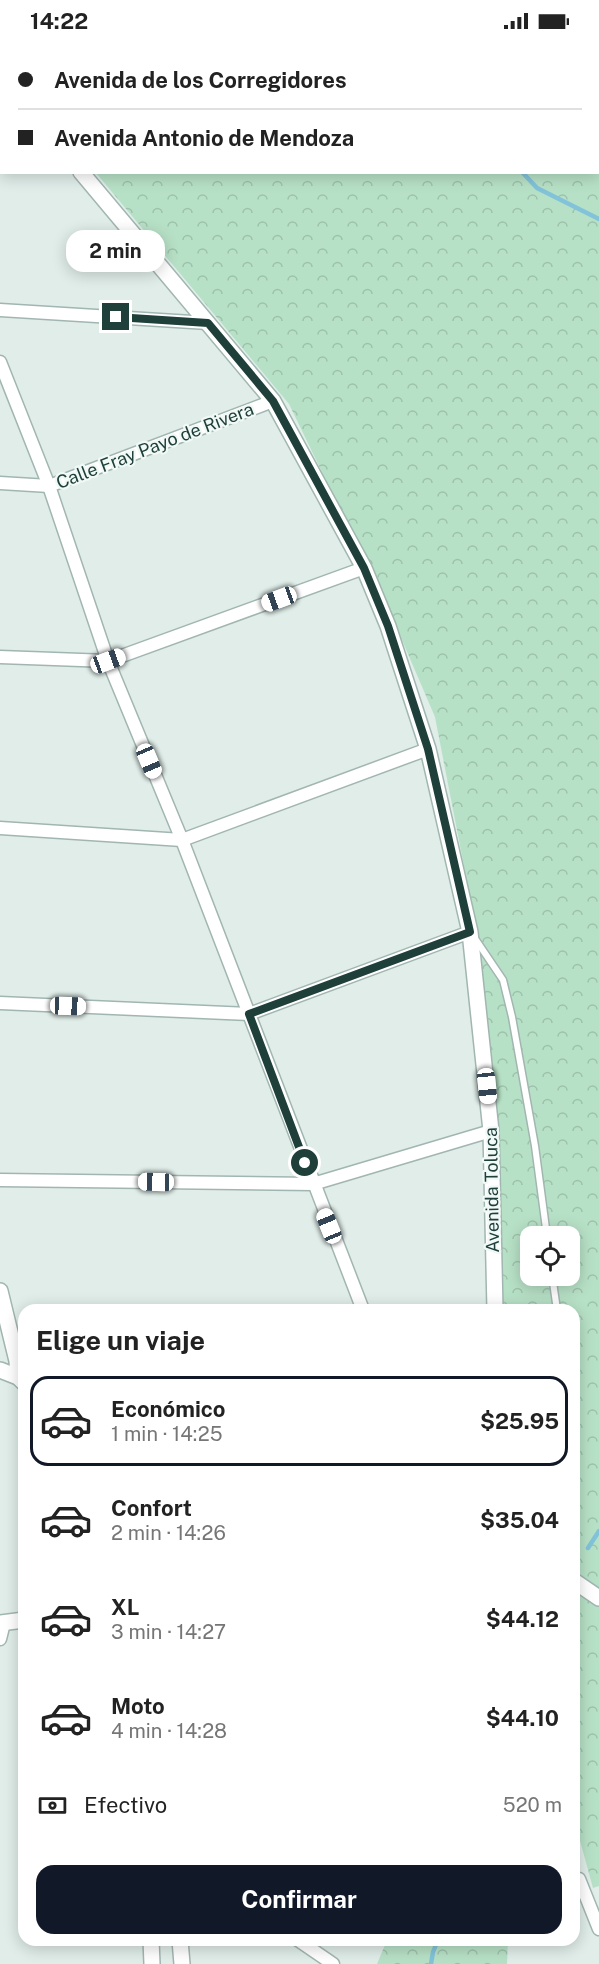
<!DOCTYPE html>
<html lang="es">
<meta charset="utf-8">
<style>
:root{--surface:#fff;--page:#f2f2f2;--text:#222;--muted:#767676;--line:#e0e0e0;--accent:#111827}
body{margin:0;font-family:"Public Sans",sans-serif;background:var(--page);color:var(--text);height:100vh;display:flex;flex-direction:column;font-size:22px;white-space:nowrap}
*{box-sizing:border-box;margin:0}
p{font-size:20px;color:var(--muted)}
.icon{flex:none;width:33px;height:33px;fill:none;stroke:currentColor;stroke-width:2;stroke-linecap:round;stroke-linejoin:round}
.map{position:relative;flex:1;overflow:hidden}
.panel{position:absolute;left:18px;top:1262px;width:562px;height:642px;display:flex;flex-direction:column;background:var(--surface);border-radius:18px;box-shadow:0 3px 15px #0003}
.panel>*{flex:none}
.top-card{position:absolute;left:0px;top:0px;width:600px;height:132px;box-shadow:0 3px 15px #0003;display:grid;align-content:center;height:132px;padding:0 18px;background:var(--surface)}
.buttons{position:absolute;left:520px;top:1184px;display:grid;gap:12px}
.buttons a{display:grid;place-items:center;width:60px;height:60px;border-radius:12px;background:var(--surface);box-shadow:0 3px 15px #0003;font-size:30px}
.end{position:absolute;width:27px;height:27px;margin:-14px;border:8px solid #1f403a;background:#fff;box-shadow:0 0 0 3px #fff}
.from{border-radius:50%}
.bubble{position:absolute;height:42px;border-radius:18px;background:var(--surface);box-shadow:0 3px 15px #0003;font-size:20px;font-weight:700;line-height:42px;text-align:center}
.car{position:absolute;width:18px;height:36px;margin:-18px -9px;border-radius:8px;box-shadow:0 0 4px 2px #0007;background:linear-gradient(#fff 24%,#345 0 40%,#fff 0 76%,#345 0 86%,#fff 0)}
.top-card b{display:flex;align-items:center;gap:21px;height:57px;font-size:22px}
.top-card b+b{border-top:2px solid var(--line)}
.top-card i{width:15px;height:15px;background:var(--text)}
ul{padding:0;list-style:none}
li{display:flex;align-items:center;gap:18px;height:90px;margin:0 12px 9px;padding:0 6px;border:3px solid transparent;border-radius:18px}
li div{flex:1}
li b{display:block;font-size:22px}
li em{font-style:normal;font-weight:700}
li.on{border-color:var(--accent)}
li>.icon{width:54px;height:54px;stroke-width:1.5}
h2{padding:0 18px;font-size:27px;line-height:72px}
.pay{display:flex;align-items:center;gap:15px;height:66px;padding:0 18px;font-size:22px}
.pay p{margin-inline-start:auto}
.action{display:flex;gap:12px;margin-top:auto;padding:12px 18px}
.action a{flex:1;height:69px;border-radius:18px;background:var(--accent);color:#fff;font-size:24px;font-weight:700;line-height:69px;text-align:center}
.status{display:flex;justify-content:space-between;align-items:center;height:42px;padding:0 30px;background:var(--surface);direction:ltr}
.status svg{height:16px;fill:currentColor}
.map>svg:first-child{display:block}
.forest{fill:url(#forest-crowns);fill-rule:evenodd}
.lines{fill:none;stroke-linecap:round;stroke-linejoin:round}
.stream{stroke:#82c3d9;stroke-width:4.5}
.service-casing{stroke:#a2b6b1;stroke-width:9}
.minor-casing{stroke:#a2b6b1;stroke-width:15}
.tertiary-casing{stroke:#a2b6b1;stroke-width:18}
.service{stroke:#fff;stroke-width:6}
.minor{stroke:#fff;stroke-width:12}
.tertiary{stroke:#fff;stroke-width:15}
.route{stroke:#1f403a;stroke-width:8}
.labels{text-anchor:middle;stroke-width:4.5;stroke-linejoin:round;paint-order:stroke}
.street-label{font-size:18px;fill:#1f403a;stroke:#f1f9f6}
</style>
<div class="status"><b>14:22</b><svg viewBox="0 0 49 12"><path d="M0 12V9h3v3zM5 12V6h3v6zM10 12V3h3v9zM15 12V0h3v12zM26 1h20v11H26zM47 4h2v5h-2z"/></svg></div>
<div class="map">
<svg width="599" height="1922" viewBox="0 0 599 1922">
<defs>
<pattern id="forest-crowns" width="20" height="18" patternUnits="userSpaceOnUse" patternTransform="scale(1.5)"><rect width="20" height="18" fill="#b7e1c6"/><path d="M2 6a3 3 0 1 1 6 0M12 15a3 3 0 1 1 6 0" fill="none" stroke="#9dc2ab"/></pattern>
</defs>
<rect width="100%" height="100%" fill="#e0ede9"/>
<g class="forest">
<path d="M71,0h528v1844l-6,2 -19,-69v-509l-70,-1 -28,-381 -41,-211 -42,-98 -104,-215 -193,-231 502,-1v-128h-529zM531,1194h39v39h-39z"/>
<polygon points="387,1898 508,1898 507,1922 377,1922"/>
</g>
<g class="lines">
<g class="stream">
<polyline points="463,0 464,2"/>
<polyline points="522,130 537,146 599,177"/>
<polyline points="588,1506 599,1489"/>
<polyline points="431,1922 433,1910 438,1898"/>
</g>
<defs>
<g id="service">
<polyline points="476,898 503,938 512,975 535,1104 547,1194"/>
<polyline points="552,1233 557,1268"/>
<polyline points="574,1401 575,1404"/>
</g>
<g id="minor">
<polyline points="0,268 208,281"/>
<polyline points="0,320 49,444 108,619 182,798 363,1268"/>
<polyline points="0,441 49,444 273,359"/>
<polyline points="0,615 108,619 364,526"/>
<polyline points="0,786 182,798 428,707"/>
<polyline points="0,961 249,972 470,890"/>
<polyline points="0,1138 313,1142 491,1089"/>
<polyline points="0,1597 4,1581"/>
<polyline points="579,1837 599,1887"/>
<polyline points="298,1898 333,1922"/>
</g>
<g id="tertiary">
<polyline points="50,2 51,0"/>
<polyline points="0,50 2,48"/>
<polyline points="0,96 2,96"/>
<polyline points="81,130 273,359 364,526 388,584 428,707 470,890 491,1089 495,1268"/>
<polyline points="0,1249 17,1319 18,1335"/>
<polyline points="0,1328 18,1335 24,1341"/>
<polyline points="574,1539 599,1556"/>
<polyline points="0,1581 24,1578"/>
<polyline points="151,1898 152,1922"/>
<polyline points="180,1898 182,1922"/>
</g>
</defs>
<use href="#service" class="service-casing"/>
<use href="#minor" class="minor-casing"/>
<use href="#tertiary" class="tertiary-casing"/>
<use href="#service" class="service"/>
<use href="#minor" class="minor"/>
<use href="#tertiary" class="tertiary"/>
</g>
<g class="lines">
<polyline class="route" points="116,275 208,281 273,359 364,526 388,584 428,707 470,890 249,972 305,1121"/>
</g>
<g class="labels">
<g class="street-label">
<text transform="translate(155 404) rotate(-21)" y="6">Calle Fray Payo de Rivera</text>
<text transform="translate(492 1148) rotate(-91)" y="6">Avenida Toluca</text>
</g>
</g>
</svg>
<div class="buttons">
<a><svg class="icon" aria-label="locate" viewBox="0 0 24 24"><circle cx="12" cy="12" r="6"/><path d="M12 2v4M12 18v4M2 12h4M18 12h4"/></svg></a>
</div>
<i class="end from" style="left:305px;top:1121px"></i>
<i class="end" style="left:116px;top:275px"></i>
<div class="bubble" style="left:66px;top:188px;width:99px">2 min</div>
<i class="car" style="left:279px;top:557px;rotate:250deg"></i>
<i class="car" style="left:108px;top:619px;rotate:70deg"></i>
<i class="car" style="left:149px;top:719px;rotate:157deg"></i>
<i class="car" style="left:68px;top:964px;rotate:92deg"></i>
<i class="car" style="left:487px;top:1044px;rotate:174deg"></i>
<i class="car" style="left:156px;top:1140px;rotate:271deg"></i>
<i class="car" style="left:329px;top:1184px;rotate:338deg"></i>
<div class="top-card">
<b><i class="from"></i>Avenida de los Corregidores</b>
<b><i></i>Avenida Antonio de Mendoza</b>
</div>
<section class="panel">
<h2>Elige un viaje</h2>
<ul>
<li class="on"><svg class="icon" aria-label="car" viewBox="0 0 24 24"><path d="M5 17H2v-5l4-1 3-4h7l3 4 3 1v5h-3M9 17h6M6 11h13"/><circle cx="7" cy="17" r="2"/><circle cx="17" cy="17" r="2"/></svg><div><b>Económico</b><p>1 min · 14:25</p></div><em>$25.95</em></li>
<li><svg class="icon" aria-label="car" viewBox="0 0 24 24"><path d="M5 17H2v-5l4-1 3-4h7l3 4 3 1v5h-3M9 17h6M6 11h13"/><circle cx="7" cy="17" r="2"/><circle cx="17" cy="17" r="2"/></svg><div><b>Confort</b><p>2 min · 14:26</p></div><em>$35.04</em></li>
<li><svg class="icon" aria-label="car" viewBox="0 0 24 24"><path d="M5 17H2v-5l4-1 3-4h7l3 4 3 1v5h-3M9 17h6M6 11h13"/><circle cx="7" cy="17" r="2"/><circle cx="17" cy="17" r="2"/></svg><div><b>XL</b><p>3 min · 14:27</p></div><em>$44.12</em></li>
<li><svg class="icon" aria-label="car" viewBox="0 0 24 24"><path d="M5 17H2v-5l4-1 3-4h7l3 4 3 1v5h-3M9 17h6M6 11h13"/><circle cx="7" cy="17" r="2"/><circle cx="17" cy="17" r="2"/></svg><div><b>Moto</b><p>4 min · 14:28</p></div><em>$44.10</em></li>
</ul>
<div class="pay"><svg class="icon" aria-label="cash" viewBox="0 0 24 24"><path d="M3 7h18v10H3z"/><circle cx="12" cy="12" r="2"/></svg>Efectivo<p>520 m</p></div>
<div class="action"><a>Confirmar</a></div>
</section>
</div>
